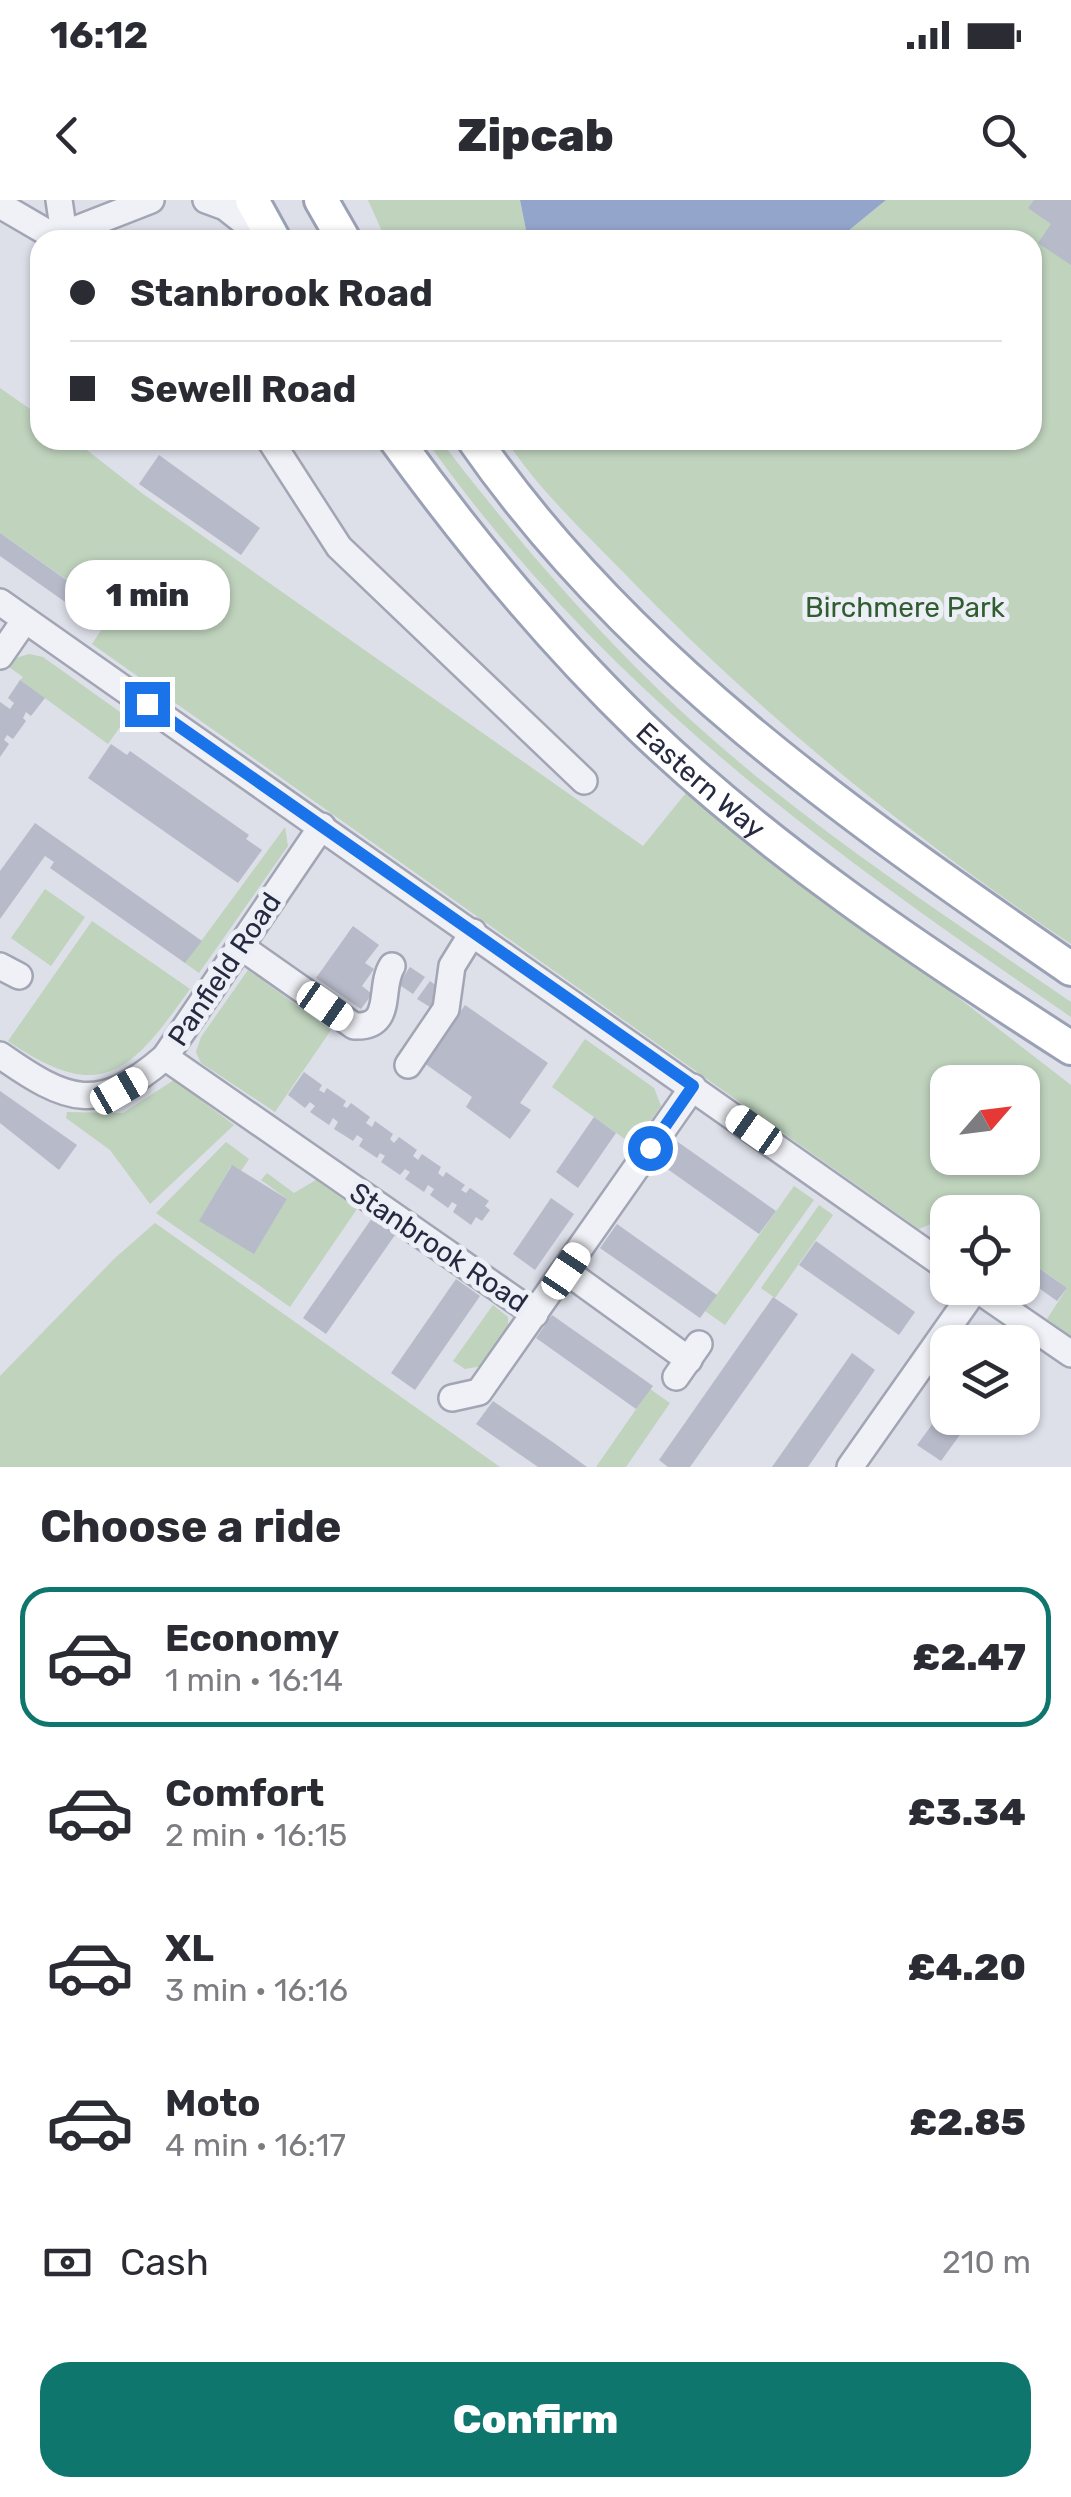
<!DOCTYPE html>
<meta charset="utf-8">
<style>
:root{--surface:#fff;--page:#f2f2f3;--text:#2b2b33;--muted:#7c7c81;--line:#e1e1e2;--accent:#0f766e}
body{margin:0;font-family:Rubik,sans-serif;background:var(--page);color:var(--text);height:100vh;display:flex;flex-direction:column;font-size:38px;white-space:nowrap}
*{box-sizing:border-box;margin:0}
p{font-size:32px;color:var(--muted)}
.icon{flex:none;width:55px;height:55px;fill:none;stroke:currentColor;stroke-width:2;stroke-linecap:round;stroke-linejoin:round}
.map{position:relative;height:1267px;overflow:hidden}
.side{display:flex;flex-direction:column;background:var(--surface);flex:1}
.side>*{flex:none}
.banner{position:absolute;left:30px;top:30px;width:1012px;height:220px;border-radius:30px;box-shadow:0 2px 8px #0004;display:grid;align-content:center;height:220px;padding:0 40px;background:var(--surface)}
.needle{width:65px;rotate:62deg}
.fabs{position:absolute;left:930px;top:865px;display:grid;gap:20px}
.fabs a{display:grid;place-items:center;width:110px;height:110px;border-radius:20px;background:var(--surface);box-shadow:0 2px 8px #0004;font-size:50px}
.end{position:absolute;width:45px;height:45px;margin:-22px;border:12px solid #1a73e8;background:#fff;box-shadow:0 0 0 5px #fff}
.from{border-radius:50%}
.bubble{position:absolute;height:70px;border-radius:30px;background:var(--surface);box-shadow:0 2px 8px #0004;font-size:32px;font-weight:800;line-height:70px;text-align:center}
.car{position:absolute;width:30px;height:60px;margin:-30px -15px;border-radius:12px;box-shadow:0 0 8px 2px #0007;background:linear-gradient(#fff 24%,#345 0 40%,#fff 0 76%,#345 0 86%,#fff 0)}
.banner b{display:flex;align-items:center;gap:35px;height:95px;font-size:38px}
.banner b+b{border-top:2px solid var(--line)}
.banner i{width:25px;height:25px;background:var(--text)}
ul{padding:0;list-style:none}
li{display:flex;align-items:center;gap:30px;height:140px;margin:0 20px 15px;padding:0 20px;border:5px solid transparent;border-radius:30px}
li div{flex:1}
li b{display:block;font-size:38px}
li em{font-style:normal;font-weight:800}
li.on{border-color:var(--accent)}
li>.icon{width:90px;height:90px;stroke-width:1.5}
h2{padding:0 40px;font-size:45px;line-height:120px}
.pay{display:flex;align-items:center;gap:25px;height:110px;padding:0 40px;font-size:38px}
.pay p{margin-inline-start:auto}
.cta{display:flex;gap:20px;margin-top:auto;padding:20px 40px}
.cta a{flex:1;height:115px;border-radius:30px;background:var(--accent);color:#fff;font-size:40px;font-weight:800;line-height:115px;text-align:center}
.status{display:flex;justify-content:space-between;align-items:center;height:70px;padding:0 50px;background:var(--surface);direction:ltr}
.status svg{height:28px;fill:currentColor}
header{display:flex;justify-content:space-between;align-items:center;height:130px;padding:0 40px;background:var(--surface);font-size:45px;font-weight:800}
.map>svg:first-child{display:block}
.green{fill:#bfd3bd;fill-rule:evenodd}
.water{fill:#94a5cc}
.building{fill:#b7bac9}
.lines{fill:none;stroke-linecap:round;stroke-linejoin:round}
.minor-casing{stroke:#a2a5b3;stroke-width:30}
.major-casing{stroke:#9ba1b5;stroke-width:38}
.minor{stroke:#f0f1f6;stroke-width:25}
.major{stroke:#fff;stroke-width:32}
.route{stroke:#1a73e8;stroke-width:12}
.labels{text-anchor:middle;stroke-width:10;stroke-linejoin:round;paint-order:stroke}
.park-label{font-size:28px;fill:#315e31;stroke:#edeff6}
.street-label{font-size:28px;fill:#252a41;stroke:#edeff6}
</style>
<div class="status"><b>16:12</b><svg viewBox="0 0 49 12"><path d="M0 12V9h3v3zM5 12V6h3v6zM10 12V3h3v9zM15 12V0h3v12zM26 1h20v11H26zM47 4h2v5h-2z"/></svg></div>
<header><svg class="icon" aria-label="back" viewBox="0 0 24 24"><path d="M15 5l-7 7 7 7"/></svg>Zipcab<svg class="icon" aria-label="search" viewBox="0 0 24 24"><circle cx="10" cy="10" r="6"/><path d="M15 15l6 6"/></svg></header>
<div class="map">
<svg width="1071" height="1267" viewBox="0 0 1071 1267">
<rect width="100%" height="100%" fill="#dddfe9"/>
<g class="green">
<polygon points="368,0 520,0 528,40 386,40"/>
<path d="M886,0h185v744c-159,-106 -311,-230 -444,-368 -43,-44 -87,-85 -121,-136h526v-200h-195z"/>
<path d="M0,188l40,28v24h34l69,54 500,352 46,-57 382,296v251l-24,-17 20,-31 -44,-32 -1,-44h-74l-1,5 -28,12 -827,-585 21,-32 -113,-79zM948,882h74v76h-74z"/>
<path d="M426,240h14c89,116 186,228 299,322 104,88 220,163 332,240v15c-246,-168 -470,-330 -645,-577z"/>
<polygon points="29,454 43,457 127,517 108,544 20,480 23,477 9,467 16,458"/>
<polygon points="285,627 288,646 199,773 185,763"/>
<polygon points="45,689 85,717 51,766 11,738"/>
<path d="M92,721l98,68c-59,83 -88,117 -182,52z"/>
<polygon points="248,770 331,830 275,912 201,863 196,852 201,837"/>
<polygon points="585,839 654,888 661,906 633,945 552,887"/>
<polygon points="174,880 234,925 150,1004 110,950 66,918 67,912 123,913"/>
<polygon points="226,942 249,959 241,971 231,966 200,1021 254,1053 287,999 261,980 267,973 294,993 316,980 357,1009 290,1107 156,1013"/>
<polygon points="794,986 814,1000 725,1125 705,1111"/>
<polygon points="819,1005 833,1015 775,1098 761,1088"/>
<polygon points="155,1023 500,1267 0,1267 0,1176 115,1058"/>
<polygon points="493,1105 508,1117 508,1131 483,1166 465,1169 453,1161"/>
<polygon points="650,1189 670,1203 626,1267 596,1267"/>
</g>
<polygon class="water" points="520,0 886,0 837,40 528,40"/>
<g class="building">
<polygon points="1034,0 1071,0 1071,65 1038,43 1051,24 1028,8"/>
<polygon points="159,255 260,328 241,355 139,284"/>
<polygon points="0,333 113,413 102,428 0,356"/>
<polygon points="20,480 45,498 31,516 26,512 23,518 26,521 13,539 7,535 4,540 9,544 0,557 0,502 10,509 14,503 8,498"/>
<polygon points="111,544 127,555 130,551 249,635 246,639 262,650 238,683 88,578"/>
<polygon points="35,623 202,741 185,763 50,668 54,662 45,656 0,719 0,671"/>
<polygon points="353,726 379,745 365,763 374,769 362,786 372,794 361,809 316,778"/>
<polygon points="410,767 425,777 413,794 398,784"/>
<polygon points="430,781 442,790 430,807 417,799"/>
<polygon points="465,805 548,863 520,903 531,910 510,939 466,907 472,897 424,863"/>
<polygon points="304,872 322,885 319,890 324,893 327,888 346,901 343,906 347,908 351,903 370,917 366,923 372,927 375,921 393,934 390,939 394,943 399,937 417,950 413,956 418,960 422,954 441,967 438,973 443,977 446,972 465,985 461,990 466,993 470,988 489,1001 485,1006 490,1010 482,1021 476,1017 471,1025 453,1012 457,1005 452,1002 448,1008 430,995 434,989 428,985 424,992 405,979 410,972 405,969 400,975 381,962 385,956 380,953 377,958 359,946 363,939 357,935 353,941 334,929 338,922 333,918 329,925 310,912 315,906 310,902 305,908 288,895"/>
<polygon points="0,891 77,945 59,970 0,923"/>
<polygon points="594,917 616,933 578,988 556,972"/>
<polygon points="675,940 776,1011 759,1034 659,963"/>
<polygon points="232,965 287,999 254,1054 199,1021"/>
<polygon points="551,998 574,1014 535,1070 513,1054"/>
<polygon points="372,1018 395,1035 326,1134 303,1118"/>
<polygon points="617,1024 717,1095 700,1118 600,1048"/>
<polygon points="816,1041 915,1112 899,1135 799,1065"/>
<polygon points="1022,1056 1067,1088 1057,1101 1022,1076"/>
<polygon points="456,1079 480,1096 415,1190 391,1173"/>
<polygon points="773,1097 798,1114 690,1267 668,1267 659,1260"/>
<polygon points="552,1115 653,1186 636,1209 536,1138"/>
<polygon points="852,1153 875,1170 862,1189 808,1267 772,1267"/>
<polygon points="493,1201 554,1243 587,1267 538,1267 476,1224"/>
<polygon points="948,1203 948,1218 972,1218 941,1261 917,1245"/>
</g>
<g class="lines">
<defs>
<g id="minor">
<polyline points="59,0 64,34 75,40"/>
<polyline points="206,0 225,7 267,40"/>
<polyline points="0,5 48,33 64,34 151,0"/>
<polyline points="270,240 339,347 584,581"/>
<polyline points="0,402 948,1068"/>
<polyline points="0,456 25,420"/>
<path d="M240,746l114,80c41,2 24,-38 38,-60"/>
<polyline points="0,766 19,776"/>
<path d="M0,855c67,47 98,60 165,2l157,-231"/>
<polyline points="165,857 535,1114"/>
<polyline points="408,865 446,809 452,766 473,732"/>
<polyline points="566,1071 689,1160"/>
<polyline points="975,1088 1071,1154"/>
<polyline points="676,1177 699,1144"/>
<polyline points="452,1198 479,1192 693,887"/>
<polyline points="850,1267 976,1088"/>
</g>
<g id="major">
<polyline points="252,0 274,40"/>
<polyline points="321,0 344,40"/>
<path id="s1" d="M396,240c74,102 154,199 245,287 129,124 280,225 430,321"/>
<path d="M474,240c155,223 378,377 597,529"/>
</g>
</defs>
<use href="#minor" class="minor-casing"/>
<use href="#major" class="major-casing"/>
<use href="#minor" class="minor"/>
<use href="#major" class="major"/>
</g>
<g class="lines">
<polyline class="route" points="147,504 693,886 650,948"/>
</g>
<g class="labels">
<g class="park-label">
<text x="905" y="417">Birchmere Park</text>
</g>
<g class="street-label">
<text dy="10" stroke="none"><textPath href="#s1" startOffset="458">Eastern Way</textPath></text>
<text transform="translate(224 769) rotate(-56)" y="10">Panfield Road</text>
<text transform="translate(439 1047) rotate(34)" y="10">Stanbrook Road</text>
</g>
</g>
</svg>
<div class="fabs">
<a><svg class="needle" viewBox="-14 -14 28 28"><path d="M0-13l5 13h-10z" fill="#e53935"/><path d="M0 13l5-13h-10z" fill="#7c7c81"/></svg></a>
<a><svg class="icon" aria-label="locate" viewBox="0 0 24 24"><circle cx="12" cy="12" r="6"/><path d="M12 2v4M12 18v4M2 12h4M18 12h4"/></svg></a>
<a><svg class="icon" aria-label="layers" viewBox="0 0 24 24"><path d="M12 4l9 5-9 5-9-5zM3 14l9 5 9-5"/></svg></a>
</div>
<i class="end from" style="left:650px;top:948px"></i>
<i class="end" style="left:147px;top:504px"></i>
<div class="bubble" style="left:65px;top:360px;width:165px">1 min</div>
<i class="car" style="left:325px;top:806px;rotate:125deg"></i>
<i class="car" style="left:119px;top:891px;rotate:60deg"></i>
<i class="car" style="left:754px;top:930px;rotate:305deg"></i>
<i class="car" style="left:566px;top:1071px;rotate:34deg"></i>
<div class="banner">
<b><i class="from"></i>Stanbrook Road</b>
<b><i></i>Sewell Road</b>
</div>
</div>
<section class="side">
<h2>Choose a ride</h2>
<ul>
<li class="on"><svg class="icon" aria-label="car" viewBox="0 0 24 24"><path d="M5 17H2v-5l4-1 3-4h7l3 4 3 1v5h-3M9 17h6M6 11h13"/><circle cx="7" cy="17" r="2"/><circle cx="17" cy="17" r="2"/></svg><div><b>Economy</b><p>1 min · 16:14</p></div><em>£2.47</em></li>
<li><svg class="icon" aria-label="car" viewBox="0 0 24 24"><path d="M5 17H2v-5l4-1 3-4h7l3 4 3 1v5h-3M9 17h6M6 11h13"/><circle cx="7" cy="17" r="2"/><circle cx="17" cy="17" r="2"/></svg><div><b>Comfort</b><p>2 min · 16:15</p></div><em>£3.34</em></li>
<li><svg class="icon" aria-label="car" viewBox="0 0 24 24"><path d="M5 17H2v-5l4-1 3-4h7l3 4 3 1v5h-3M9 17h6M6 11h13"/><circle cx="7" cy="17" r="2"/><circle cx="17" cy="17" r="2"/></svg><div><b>XL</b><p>3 min · 16:16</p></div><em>£4.20</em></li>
<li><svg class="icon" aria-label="car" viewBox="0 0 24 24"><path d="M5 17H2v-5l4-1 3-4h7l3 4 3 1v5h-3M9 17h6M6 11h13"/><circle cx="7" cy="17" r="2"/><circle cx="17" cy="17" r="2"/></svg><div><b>Moto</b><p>4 min · 16:17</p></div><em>£2.85</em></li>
</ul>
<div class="pay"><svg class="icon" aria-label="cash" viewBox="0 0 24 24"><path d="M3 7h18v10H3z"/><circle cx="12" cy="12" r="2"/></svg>Cash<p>210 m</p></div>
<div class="cta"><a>Confirm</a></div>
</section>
